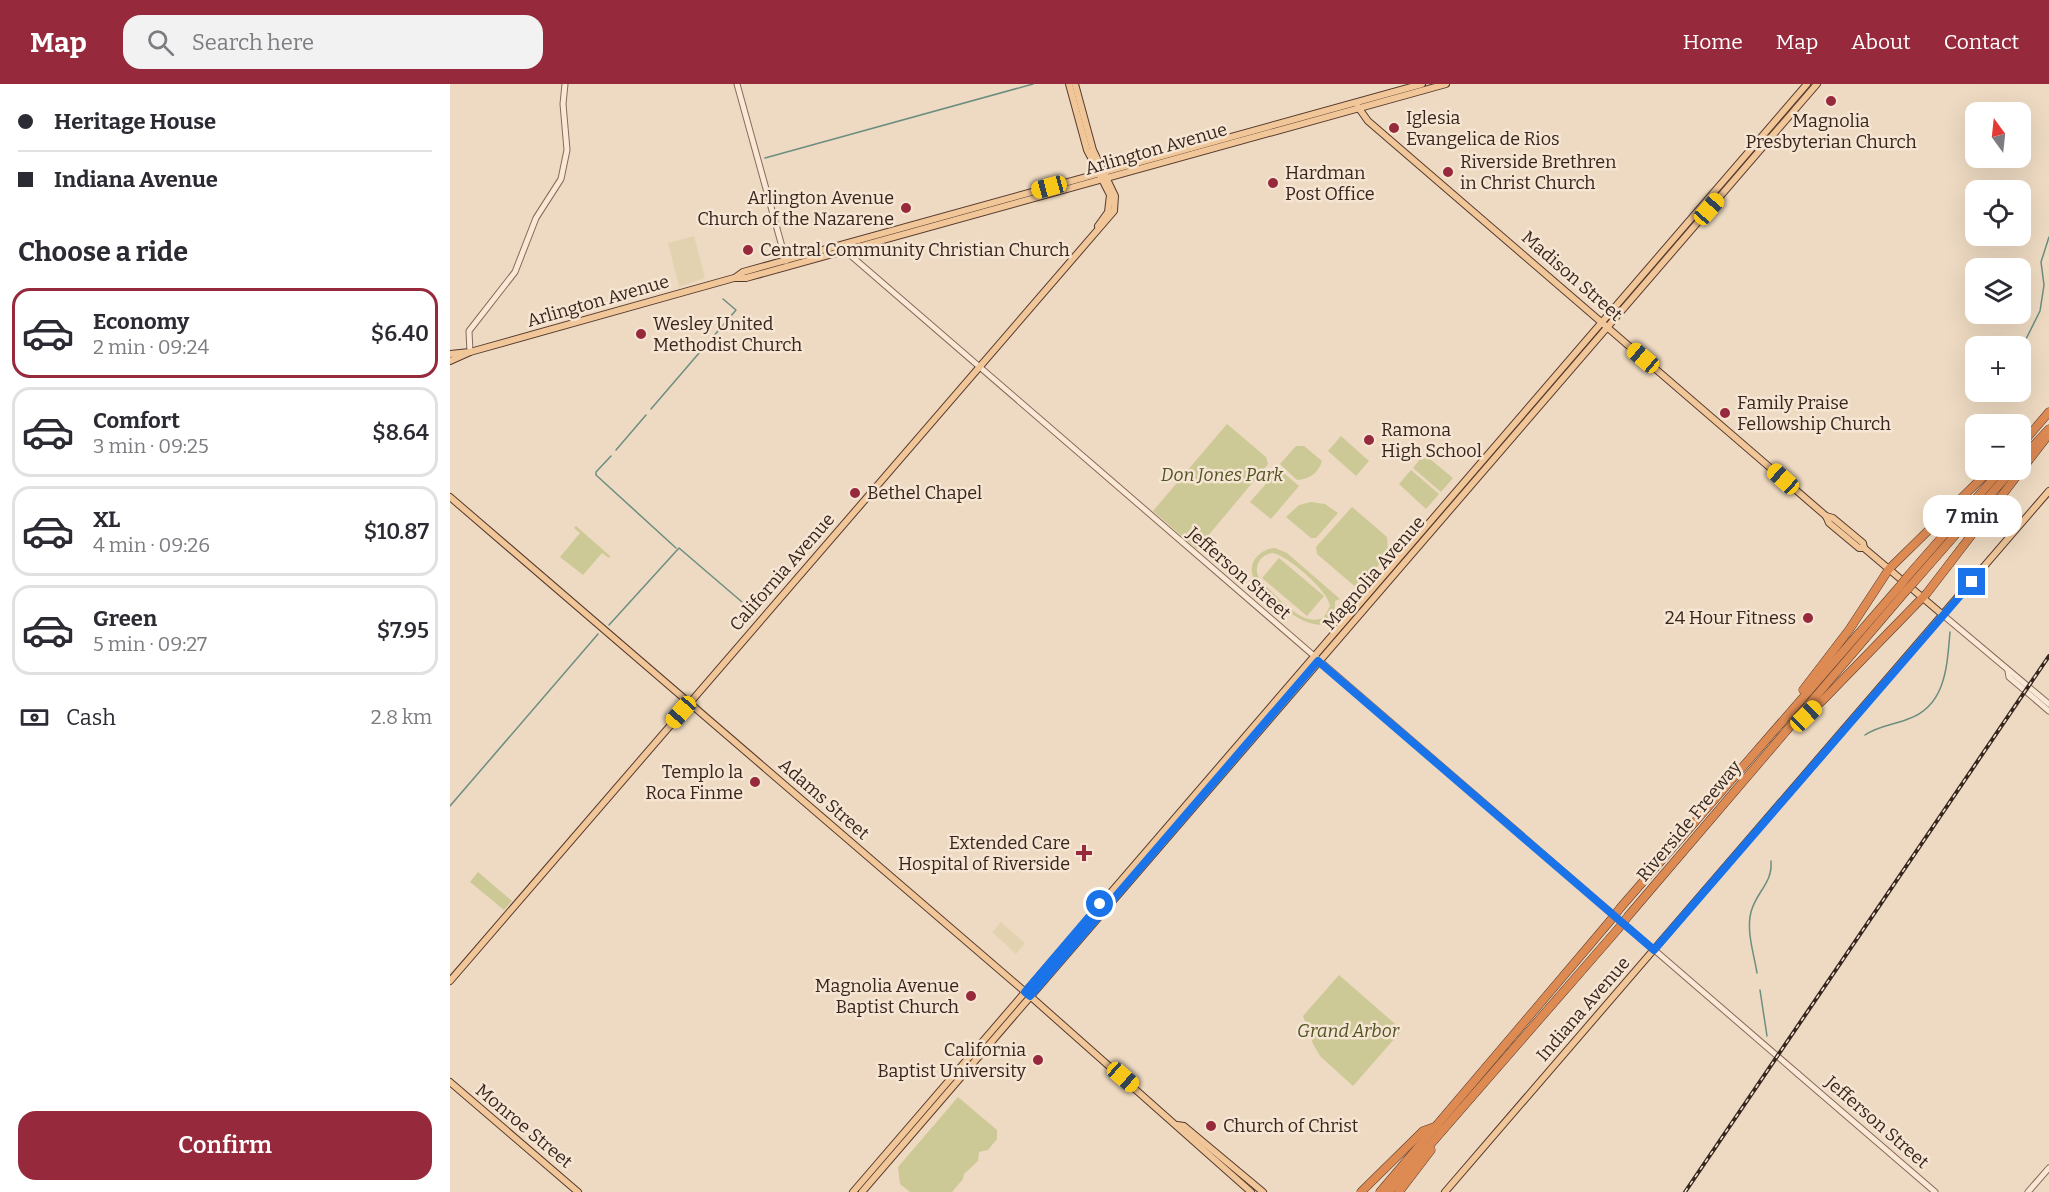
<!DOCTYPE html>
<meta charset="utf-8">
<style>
:root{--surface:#fff;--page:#f2f2f3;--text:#2b2b33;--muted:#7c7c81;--line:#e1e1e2;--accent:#962a3c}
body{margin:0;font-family:Bitter,serif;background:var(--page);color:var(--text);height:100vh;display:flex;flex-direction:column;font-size:22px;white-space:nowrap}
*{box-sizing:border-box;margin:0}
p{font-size:20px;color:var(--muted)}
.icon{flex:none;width:33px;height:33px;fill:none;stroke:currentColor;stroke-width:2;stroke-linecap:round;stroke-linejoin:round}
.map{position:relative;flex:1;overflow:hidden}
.side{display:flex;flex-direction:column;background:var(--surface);width:450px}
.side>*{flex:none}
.banner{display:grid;align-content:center;height:132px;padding:0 18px;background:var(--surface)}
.needle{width:39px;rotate:345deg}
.controls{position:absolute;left:1515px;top:18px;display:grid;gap:12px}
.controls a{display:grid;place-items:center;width:66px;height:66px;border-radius:12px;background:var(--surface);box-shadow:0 6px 24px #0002;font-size:30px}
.end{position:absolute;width:27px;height:27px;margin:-14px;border:8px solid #1a73e8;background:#fff;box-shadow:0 0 0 3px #fff}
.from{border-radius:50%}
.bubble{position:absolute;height:42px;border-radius:18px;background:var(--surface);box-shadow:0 6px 24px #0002;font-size:20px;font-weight:600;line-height:42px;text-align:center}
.car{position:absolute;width:18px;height:36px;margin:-18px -9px;border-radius:8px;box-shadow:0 0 4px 2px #0007;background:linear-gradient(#f5c518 24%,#345 0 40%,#f5c518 0 76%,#345 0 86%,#f5c518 0)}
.banner b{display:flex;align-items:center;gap:21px;height:57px;font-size:22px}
.banner b+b{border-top:2px solid var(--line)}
.banner i{width:15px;height:15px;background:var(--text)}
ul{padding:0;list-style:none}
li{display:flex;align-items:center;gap:18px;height:90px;margin:0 12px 9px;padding:0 6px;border:3px solid var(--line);border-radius:18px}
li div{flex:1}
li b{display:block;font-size:22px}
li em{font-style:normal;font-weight:600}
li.on{border-color:var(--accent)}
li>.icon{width:54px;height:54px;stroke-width:1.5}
h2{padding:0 18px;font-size:27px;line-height:72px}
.pay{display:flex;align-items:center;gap:15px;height:66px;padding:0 18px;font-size:22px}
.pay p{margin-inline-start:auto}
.action{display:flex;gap:12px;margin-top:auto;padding:12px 18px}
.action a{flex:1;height:69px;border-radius:18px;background:var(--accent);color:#fff;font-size:24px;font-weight:600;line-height:69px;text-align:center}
header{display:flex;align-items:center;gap:36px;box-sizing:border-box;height:84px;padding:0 30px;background:var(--accent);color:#fff}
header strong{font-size:28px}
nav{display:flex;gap:33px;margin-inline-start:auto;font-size:21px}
.search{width:420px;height:54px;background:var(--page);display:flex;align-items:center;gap:15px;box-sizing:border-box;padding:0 21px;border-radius:18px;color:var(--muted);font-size:22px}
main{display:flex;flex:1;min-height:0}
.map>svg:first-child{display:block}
.farmland{fill:#e3d2b0}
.green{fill:#ccc996;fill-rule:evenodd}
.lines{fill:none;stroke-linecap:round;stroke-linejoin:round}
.stream{stroke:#6c8e80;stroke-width:1.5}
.minor-casing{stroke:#876a59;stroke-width:7}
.major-casing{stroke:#553a2e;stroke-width:8}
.highway-casing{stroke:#553a2e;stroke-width:9}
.minor{stroke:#f8e8d5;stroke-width:5}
.major{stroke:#f1c79a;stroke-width:6}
.highway{stroke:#dd8a53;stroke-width:8}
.rail-casing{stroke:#37261e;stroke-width:4}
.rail{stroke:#f5e5d2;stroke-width:1.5;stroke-dasharray:4.5;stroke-linecap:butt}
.highway-bridge-casing{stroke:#553a2e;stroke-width:9;stroke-linecap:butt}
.highway-bridge{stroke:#dd8a53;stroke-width:8}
.route{stroke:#1a73e8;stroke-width:8}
.poi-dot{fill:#962a3c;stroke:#f5e5d2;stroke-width:2}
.labels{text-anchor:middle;stroke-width:5;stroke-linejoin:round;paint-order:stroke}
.poi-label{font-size:18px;fill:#37261e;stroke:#f5e5d2;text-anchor:start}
.street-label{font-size:18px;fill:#37261e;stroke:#f5e5d2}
.park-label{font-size:18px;font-style:italic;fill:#505424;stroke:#f5e5d2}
</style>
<header>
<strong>Map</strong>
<div class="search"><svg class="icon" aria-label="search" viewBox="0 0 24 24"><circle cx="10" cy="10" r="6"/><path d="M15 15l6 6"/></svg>Search here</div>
<nav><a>Home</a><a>Map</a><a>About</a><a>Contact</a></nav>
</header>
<main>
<section class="side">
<div class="banner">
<b><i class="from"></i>Heritage House</b>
<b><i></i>Indiana Avenue</b>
</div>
<h2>Choose a ride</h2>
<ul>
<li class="on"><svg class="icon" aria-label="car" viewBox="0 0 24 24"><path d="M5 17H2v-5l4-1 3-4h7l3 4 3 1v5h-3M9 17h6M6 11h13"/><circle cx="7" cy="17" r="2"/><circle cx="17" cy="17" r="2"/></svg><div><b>Economy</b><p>2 min · 09:24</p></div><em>$6.40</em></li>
<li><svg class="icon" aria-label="car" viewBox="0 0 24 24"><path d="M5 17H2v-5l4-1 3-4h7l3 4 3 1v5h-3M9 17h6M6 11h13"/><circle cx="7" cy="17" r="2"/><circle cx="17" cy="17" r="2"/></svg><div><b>Comfort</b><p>3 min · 09:25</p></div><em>$8.64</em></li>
<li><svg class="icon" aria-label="car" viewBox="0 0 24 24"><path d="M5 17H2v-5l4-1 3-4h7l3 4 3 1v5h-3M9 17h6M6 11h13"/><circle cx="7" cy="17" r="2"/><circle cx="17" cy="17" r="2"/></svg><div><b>XL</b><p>4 min · 09:26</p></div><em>$10.87</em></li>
<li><svg class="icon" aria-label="car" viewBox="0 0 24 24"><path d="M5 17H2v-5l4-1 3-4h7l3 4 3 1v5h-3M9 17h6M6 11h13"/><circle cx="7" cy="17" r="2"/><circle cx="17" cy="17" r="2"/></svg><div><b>Green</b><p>5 min · 09:27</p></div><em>$7.95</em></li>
</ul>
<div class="pay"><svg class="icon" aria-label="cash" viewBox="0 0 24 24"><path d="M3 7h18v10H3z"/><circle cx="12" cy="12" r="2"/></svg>Cash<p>2.8 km</p></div>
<div class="action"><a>Confirm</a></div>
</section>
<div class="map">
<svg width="1599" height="1108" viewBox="0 0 1599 1108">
<rect width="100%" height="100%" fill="#eedac2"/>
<g class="farmland">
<polygon points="244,152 255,194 229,203 218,159"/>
<polygon points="551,838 575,859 566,870 542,848"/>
</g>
<g class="green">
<polygon points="777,340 816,373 818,380 747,465 703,427"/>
<polygon points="891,352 919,377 906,392 878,367"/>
<path d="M846,362h8l18,15c-4,13 -13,18 -25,19l-17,-16z"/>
<polygon points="974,370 1003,394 991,408 963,384"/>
<polygon points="829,385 849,402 821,435 800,418"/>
<polygon points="961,386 989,410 976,425 949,400"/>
<polygon points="861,418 875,420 888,429 866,454 861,454 836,433 849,421"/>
<polygon points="902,423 937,453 938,470 908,505 867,470 866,463"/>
<polygon points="126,442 160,472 159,474 152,469 133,491 110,473 130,449 124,444"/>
<path d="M825,464l12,5 53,46 -5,2c1,56 -69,-2 -80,-21 -10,-15 4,-31 20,-32zM822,469c14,1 57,38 58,53l-6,11c-20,13 -49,-23 -64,-37 -7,-12 -2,-24 12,-27z"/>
<polygon points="829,474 874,512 857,532 812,494"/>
<polygon points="28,788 62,817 54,826 20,798"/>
<polygon points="889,891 952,946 903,1002 870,972 863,960 853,932"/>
<polygon points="508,1013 547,1046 547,1055 538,1066 529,1068 528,1077 514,1090 513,1095 502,1108 460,1108 450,1100 448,1083"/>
</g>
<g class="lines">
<g class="stream">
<polyline points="315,74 583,0"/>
<polyline points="1567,262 1575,257 1590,227 1594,201 1591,178 1599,153"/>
<polyline points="201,325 286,226 273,215"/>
<polyline points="166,366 196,331"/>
<polyline points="161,372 146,388 146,391 226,464"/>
<polyline points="159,541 229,464 306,530"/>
<path d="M1415,651c13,-9 28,-10 43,-16 38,-13 39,-53 42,-87"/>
<polyline points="0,722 148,550"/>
<path d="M1307,889c-3,-19 -11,-42 -6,-61 5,-20 22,-29 20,-51"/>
<polyline points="1310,906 1317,952"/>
</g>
<defs>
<g id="minor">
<polyline points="287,0 336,177"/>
<polyline points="392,164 1348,990"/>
<polyline points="20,268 19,247 65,188 86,134 111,95 117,66 113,20 115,0"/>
<polyline points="1493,531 1599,620"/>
<polyline points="1558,587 1559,593 1599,627"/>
<polyline points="1348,990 1485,1108"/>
<polyline points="1578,1108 1599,1084"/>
</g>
<g id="major">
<polyline points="619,0 637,66 660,111 658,128 648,142"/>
<polyline points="908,23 918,37 1376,432 1379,439 1409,464 1414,464"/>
<polyline points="286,193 293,188 972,0"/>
<polyline points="0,270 20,268"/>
<polyline points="0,277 20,268 284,194 296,194 996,0"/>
<polyline points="0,413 580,912 801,1108"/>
<polyline points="1376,432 1383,434 1413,459 1414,464 1493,531"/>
<polyline points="0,897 664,127 665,112 643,66 625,0"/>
<polyline points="0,998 128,1108"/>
<polyline points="727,1041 734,1042 813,1108"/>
<polyline points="403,1108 1357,0"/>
<polyline points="412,1108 1367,0"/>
<polyline points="995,1108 1599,407"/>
</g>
<g id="highway">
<polyline points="1570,362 1599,328"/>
<polyline points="1570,376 1599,345"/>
<polyline points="1457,493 1551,386"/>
<polyline points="1464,498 1562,386"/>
<polyline points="1353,606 1399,546 1439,485 1540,386"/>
<polyline points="1346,638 1372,617 1477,509 1599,350"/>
<polyline points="1171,823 1449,503"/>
<polyline points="1179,831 1455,508"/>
<polyline points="911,1108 973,1047 987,1042"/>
<polyline points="930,1108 1160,837"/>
<polyline points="939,1108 1168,845"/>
<polyline points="949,1108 981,1066"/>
</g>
</defs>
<use href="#minor" class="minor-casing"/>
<use href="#major" class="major-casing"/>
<use href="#highway" class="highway-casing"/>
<use href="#minor" class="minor"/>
<use href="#major" class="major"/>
<use href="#highway" class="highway"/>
<defs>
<polyline id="rail" points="1235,1108 1599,572"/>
</defs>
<use href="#rail" class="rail-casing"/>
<use href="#rail" class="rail"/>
<defs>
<g id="highway-bridge">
<polyline points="1449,503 1457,493"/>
<polyline points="1455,508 1464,498"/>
<polyline points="1160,837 1171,823"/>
<polyline points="1168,845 1179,831"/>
</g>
</defs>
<use href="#highway-bridge" class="highway-bridge-casing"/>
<use href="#highway-bridge" class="highway-bridge"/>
</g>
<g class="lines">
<polyline class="route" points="650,820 575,908 580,912 868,577 1204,866 1522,498"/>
</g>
<g class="poi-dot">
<circle cx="1381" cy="17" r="6"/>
<circle cx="944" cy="44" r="6"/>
<circle cx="998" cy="88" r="6"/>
<circle cx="823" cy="99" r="6"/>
<circle cx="456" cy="124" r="6"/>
<circle cx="298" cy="166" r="6"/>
<circle cx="191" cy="250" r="6"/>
<circle cx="1275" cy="329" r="6"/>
<circle cx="919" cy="356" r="6"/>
<circle cx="405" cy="409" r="6"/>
<circle cx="1358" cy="534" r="6"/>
<circle cx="305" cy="698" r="6"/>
<path d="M631 760h6v6h6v6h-6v6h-6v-6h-6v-6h6z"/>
<circle cx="521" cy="912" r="6"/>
<circle cx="588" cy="976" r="6"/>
<circle cx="761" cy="1042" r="6"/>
</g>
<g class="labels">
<g class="poi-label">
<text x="956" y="40">Iglesia<tspan x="956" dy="21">Evangelica de Rios</tspan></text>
<text x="1381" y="43" text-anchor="middle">Magnolia<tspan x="1381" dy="21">Presbyterian Church</tspan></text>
<text x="1010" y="84">Riverside Brethren<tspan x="1010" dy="21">in Christ Church</tspan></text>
<text x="835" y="95">Hardman<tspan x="835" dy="21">Post Office</tspan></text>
<text x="444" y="120" text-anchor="end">Arlington Avenue<tspan x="444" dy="21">Church of the Nazarene</tspan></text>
<text x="310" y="172">Central Community Christian Church</text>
<text x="203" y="246">Wesley United<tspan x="203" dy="21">Methodist Church</tspan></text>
<text x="1287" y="325">Family Praise<tspan x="1287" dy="21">Fellowship Church</tspan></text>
<text x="931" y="352">Ramona<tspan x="931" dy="21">High School</tspan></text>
<text x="417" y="415">Bethel Chapel</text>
<text x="1346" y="540" text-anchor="end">24 Hour Fitness</text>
<text x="293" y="694" text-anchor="end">Templo la<tspan x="293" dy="21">Roca Finme</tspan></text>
<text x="620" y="765" text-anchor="end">Extended Care<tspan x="620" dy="21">Hospital of Riverside</tspan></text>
<text x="509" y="908" text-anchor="end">Magnolia Avenue<tspan x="509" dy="21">Baptist Church</tspan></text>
<text x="576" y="972" text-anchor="end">California<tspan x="576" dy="21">Baptist University</tspan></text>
<text x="773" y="1048">Church of Christ</text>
</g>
<g class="street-label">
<text transform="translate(706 65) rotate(-16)" y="6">Arlington Avenue</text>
<text transform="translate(1122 192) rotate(41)" y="6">Madison Street</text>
<text transform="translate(148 217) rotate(-16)" y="6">Arlington Avenue</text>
<text transform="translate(332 488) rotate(-49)" y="6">California Avenue</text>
<text transform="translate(789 489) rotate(41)" y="6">Jefferson Street</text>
<text transform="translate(924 489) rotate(-49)" y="6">Magnolia Avenue</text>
<text transform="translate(374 715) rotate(41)" y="6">Adams Street</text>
<text transform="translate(1239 737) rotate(-50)" y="6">Riverside Freeway</text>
<text transform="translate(1133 925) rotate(-49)" y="6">Indiana Avenue</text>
<text transform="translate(1427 1038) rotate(41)" y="6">Jefferson Street</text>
<text transform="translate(74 1042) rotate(40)" y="6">Monroe Street</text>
</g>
<g class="park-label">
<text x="772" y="397">Don Jones Park</text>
<text x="898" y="953">Grand Arbor</text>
</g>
</g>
</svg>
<div class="controls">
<a><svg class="needle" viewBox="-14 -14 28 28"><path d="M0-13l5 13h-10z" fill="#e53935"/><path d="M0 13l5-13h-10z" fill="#7c7c81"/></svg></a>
<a><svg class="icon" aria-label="locate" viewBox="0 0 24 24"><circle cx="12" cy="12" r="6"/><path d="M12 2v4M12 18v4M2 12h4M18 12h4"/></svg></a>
<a><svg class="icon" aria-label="layers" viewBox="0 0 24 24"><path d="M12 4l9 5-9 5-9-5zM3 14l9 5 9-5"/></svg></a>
<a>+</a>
<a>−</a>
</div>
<i class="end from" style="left:650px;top:820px"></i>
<i class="end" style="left:1522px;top:498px"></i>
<div class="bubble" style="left:1473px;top:411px;width:99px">7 min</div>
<i class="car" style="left:599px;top:103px;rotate:255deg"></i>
<i class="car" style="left:1259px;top:125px;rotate:41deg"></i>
<i class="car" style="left:1193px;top:274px;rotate:310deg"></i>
<i class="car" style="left:1333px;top:395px;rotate:312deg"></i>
<i class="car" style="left:231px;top:628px;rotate:221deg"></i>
<i class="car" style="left:1356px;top:632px;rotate:46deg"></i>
<i class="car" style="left:673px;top:993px;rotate:131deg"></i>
</div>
</main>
